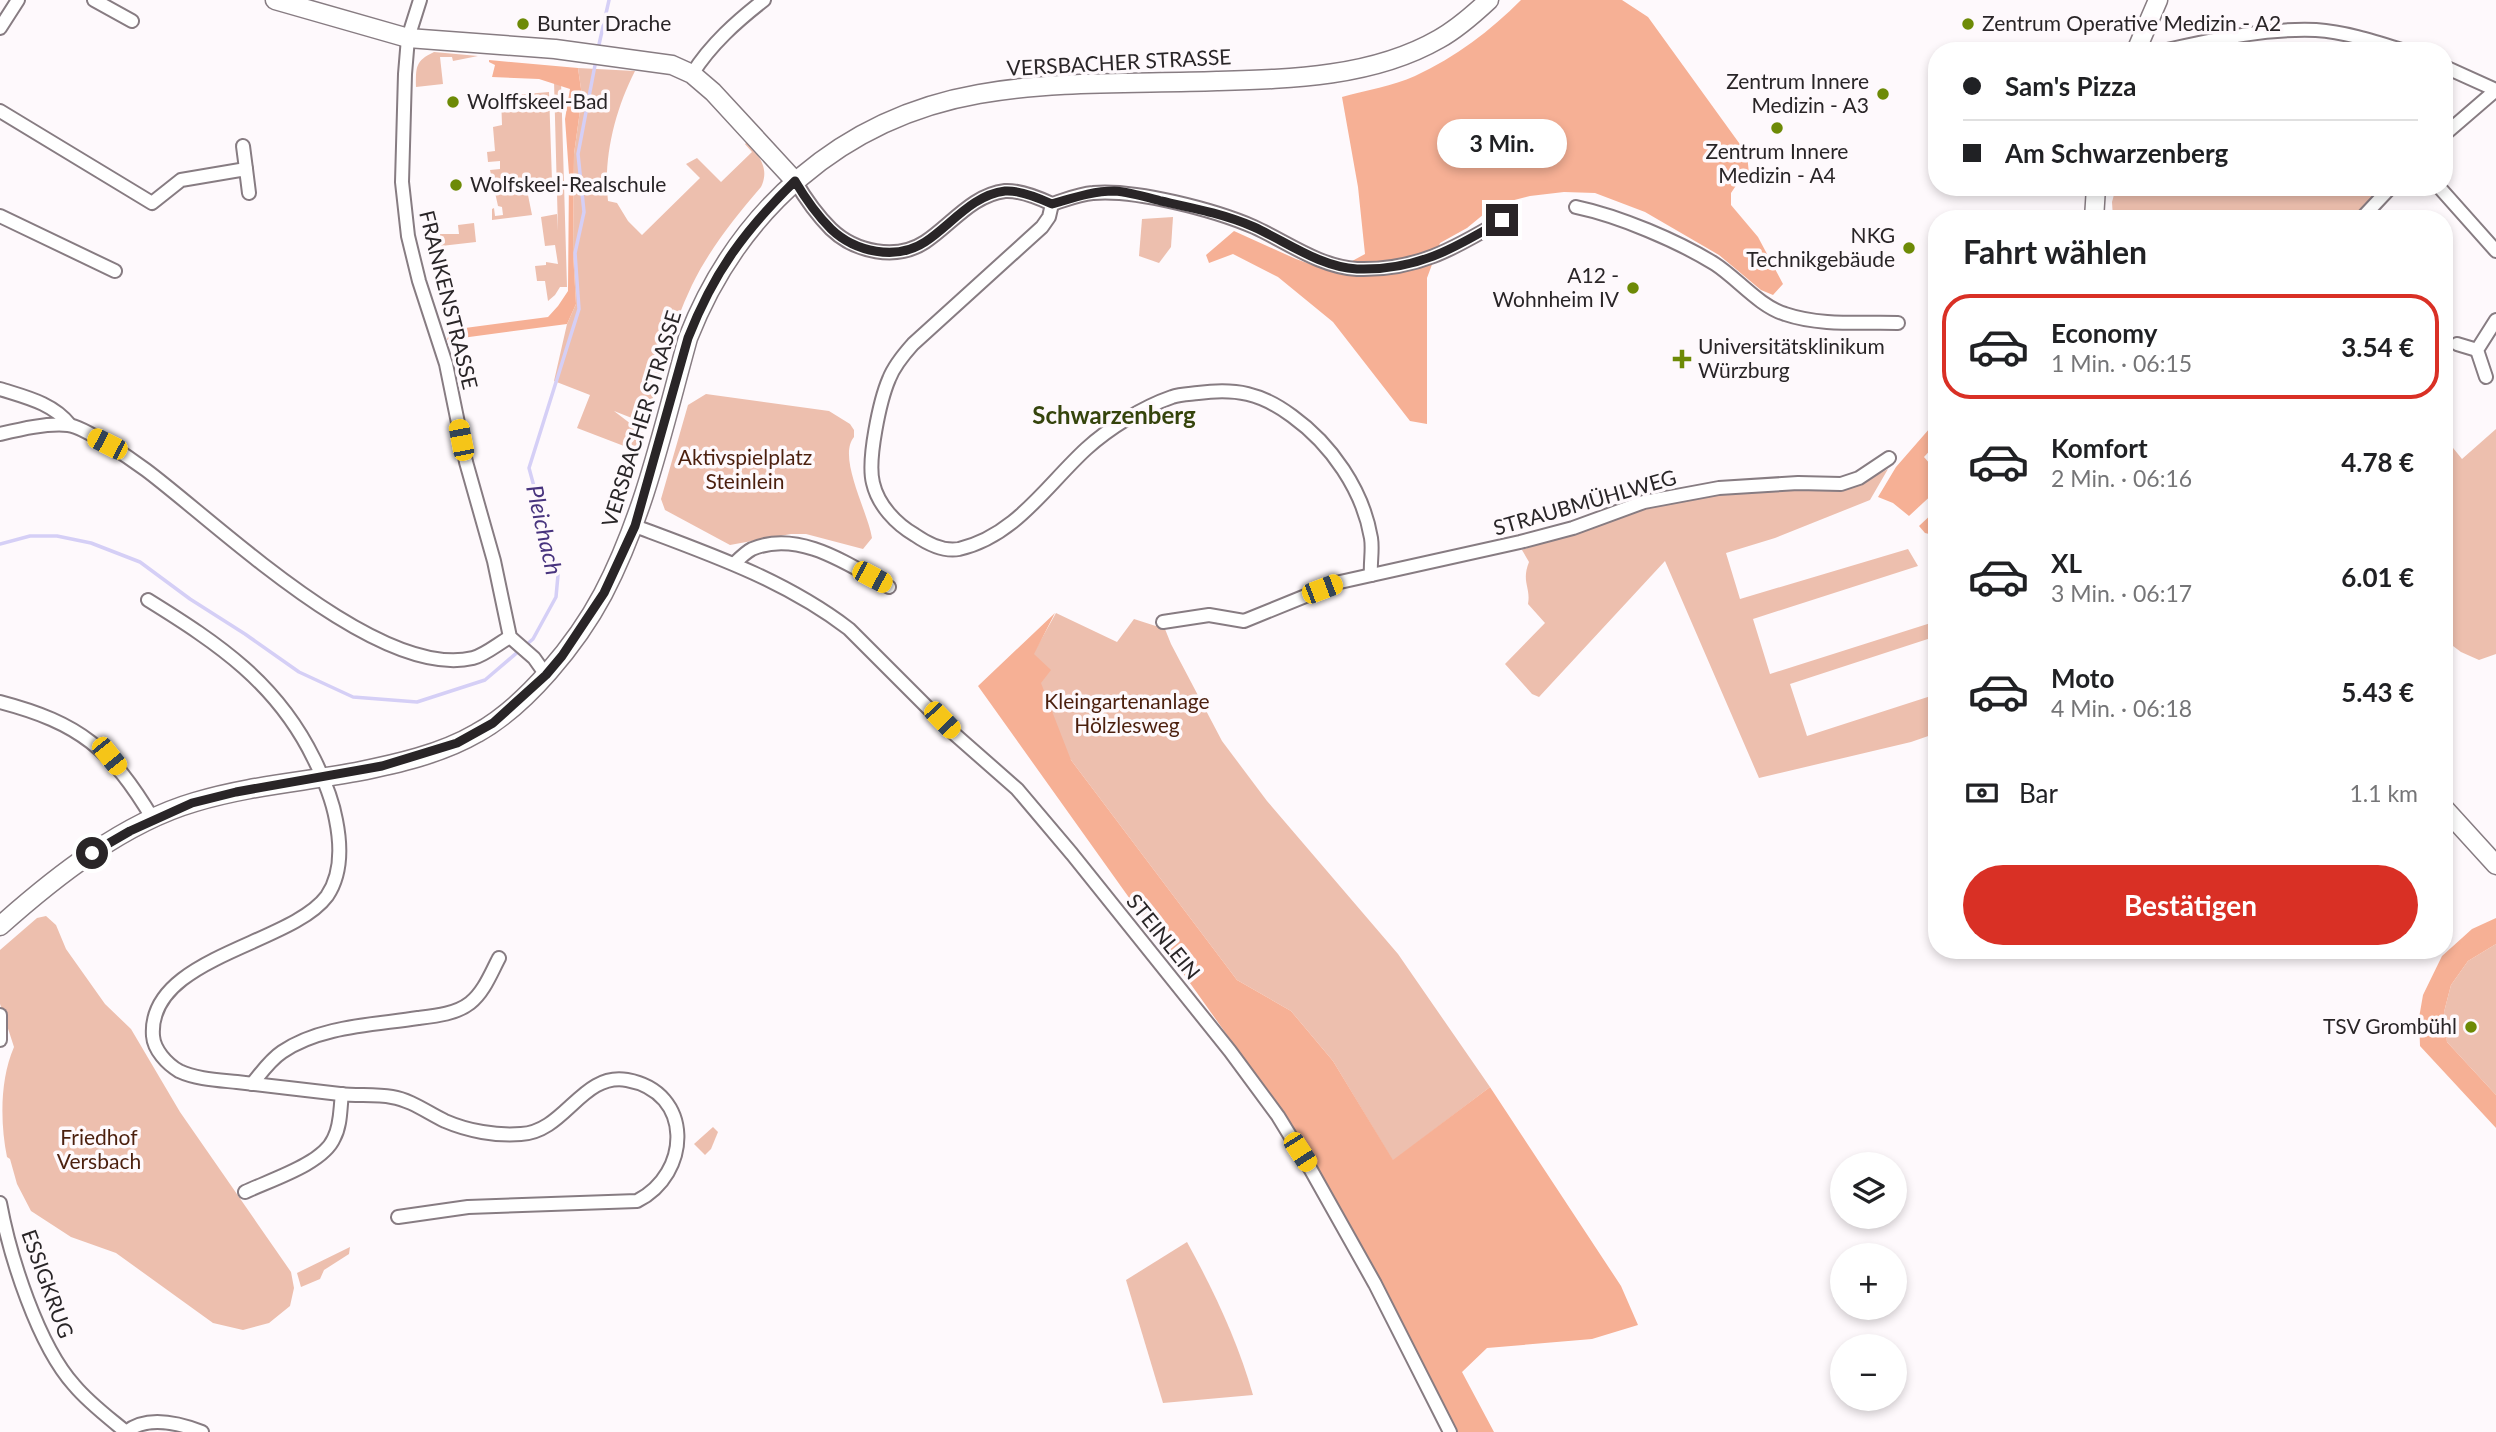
<!DOCTYPE html>
<html lang="de">
<meta charset="utf-8">
<style>
:root{--surface:#fff;--page:#f6f6f6;--text:#202124;--muted:#757577;--line:#e0e0e0;--accent:#d93025}
body{margin:0;font-family:Lato,sans-serif;background:var(--page);color:var(--text);height:100vh;display:flex;flex-direction:column;font-size:26px;white-space:nowrap}
*{box-sizing:border-box;margin:0}
p{font-size:23px;color:var(--muted)}
.icon{flex:none;width:38px;height:38px;fill:none;stroke:currentColor;stroke-width:2;stroke-linecap:round;stroke-linejoin:round}
.map{position:relative;flex:1;overflow:hidden}
.side{position:absolute;left:1928px;top:210px;width:525px;height:749px;display:flex;flex-direction:column;background:var(--surface);border-radius:28px;box-shadow:0 4px 10px #0003}
.side>*{flex:none}
.hud{position:absolute;left:1928px;top:42px;width:525px;height:154px;border-radius:28px;box-shadow:0 4px 10px #0003;display:grid;align-content:center;height:154px;padding:0 35px;background:var(--surface)}
.buttons{position:absolute;left:1830px;top:1152px;display:grid;gap:14px}
.buttons a{display:grid;place-items:center;width:77px;height:77px;border-radius:50%;background:var(--surface);box-shadow:0 4px 10px #0003;font-size:35px}
.end{position:absolute;width:32px;height:32px;margin:-16px;border:9px solid #292527;background:#fff;box-shadow:0 0 0 4px #fff}
.from{border-radius:50%}
.bubble{position:absolute;height:49px;border-radius:24px;background:var(--surface);box-shadow:0 4px 10px #0003;font-size:23px;font-weight:700;line-height:49px;text-align:center}
.car{position:absolute;width:21px;height:42px;margin:-21px -10px;border-radius:9px;box-shadow:0 0 5px 2px #0007;background:linear-gradient(#f5c518 24%,#345 0 40%,#f5c518 0 76%,#345 0 86%,#f5c518 0)}
.hud b{display:flex;align-items:center;gap:24px;height:66px;font-size:26px}
.hud b+b{border-top:2px solid var(--line)}
.hud i{width:18px;height:18px;background:var(--text)}
ul{padding:0;list-style:none}
li{display:flex;align-items:center;gap:21px;height:105px;margin:0 14px 10px;padding:0 21px;border:4px solid transparent;border-radius:28px}
li div{flex:1}
li b{display:block;font-size:26px}
li em{font-style:normal;font-weight:700}
li.current{border-color:var(--accent)}
li>.icon{width:63px;height:63px;stroke-width:1.5}
h2{padding:0 35px;font-size:32px;line-height:84px}
.pay{display:flex;align-items:center;gap:18px;height:77px;padding:0 35px;font-size:26px}
.pay p{margin-inline-start:auto}
.action{display:flex;gap:14px;margin-top:auto;padding:14px 35px}
.action a{flex:1;height:80px;border-radius:42px;background:var(--accent);color:#fff;font-size:28px;font-weight:700;line-height:80px;text-align:center}
.map>svg:first-child{display:block}
.green{fill:#edbfae}
.forest{fill:#f6b095}
.lines{fill:none;stroke-linecap:round;stroke-linejoin:round}
.stream{stroke:#d5cff6;stroke-width:3.5}
.street-casing{stroke:#877c82;stroke-width:16}
.secondary-casing{stroke:#877c82;stroke-width:21}
.street{stroke:#fff;stroke-width:12}
.secondary{stroke:#fff;stroke-width:18}
.route{stroke:#292527;stroke-width:9}
.poi-dot{fill:#6d8a06;stroke:#fef9fc;stroke-width:2.5}
.labels{text-anchor:middle;stroke-width:7;stroke-linejoin:round;paint-order:stroke}
.poi-label{font-size:21px;fill:#292527;stroke:#fef9fc;text-anchor:start}
.street-label{font-size:21px;fill:#292527;stroke:#fef9fc}
.park-label{font-size:21px;fill:#4b1f0d;stroke:#fef9fc}
.water-label{font-size:23px;font-style:italic;fill:#48347e;stroke:#fef9fc}
.quarter-label{font-size:24px;font-weight:bold;fill:#35440c;stroke:#fef9fc}
</style>
<div class="map">
<svg width="2496" height="1432" viewBox="0 0 2496 1432">
<rect width="100%" height="100%" fill="#fef9fc"/>
<g class="green">
<path d="M434,52l44,4 -25,5 -1,-4h-12l3,27 -27,3c0,-20 -1,-26 18,-35z"/>
<path d="M578,68l57,3c-20,39 -32,87 -27,130l9,2 11,18 14,14 58,-57 -14,-14 11,-6 24,24 31,-30 -7,-8 3,-3c11,16 22,27 13,46 -26,30 -52,63 -69,98 -21,44 -34,92 -45,139l-33,-13 30,23 -7,17 -60,-23 13,-33 -36,-14 13,-57 9,-20 -3,-51 1,-99 8,-58z"/>
<polygon points="554,81 561,81 567,287 560,287 555,295 548,301 545,281 537,281 535,266 546,265 546,262 558,264 555,245 545,246 541,217 557,214 558,231"/>
<polygon points="549,92 552,181 526,185 532,215 492,220 492,209 494,208 495,216 503,215 502,207 498,206 490,170 500,169 500,161 488,162 487,152 495,151 493,127 502,125 501,96"/>
<polygon points="2116,187 2385,187 2354,219 2113,219 2112,202"/>
<polygon points="1173,217 1171,247 1159,263 1139,256 1142,219"/>
<polygon points="474,223 476,242 441,246 440,234 459,234 458,225"/>
<path d="M706,394l123,17 21,13 4,6v7c-17,20 14,75 18,101l-9,11 -57,-15h-15l-61,11 -65,-35 -4,-11 27,-94z"/>
<polygon points="2496,429 2496,654 2479,660 2461,652 2445,640 2445,438 2462,459"/>
<path d="M1888,469l-18,31 -95,38 -49,15 14,46 168,-50 10,17 -165,53 17,55 167,-53v15l-147,48 17,52 130,-42v39l-26,9 -152,36 -94,-217 -126,136 -7,-3 -27,-30 40,-41 -17,-19c3,-17 -7,-22 1,-42l-7,-12 121,-42 68,-15 102,-7c33,11 47,-2 75,-17z"/>
<polygon points="1056,613 1117,642 1134,619 1165,629 1171,644 1222,741 1267,801 1398,954 1490,1087 1393,1161 1333,1061 1291,1011 1237,980 1071,760 1053,743 1033,654"/>
<path d="M46,916l10,9 10,24 39,55 26,25 49,83 111,160 3,16 -4,18 -21,17 -26,7 -30,-7 -97,-70 -45,-16 -40,-26 -14,-27 -7,-25 -3,-2c-7,-35 -7,-78 7,-110l-14,-43v-54l37,-32z"/>
<polygon points="2496,944 2496,1095 2447,1042 2444,1012 2451,985 2468,961"/>
<polygon points="713,1127 718,1132 711,1149 705,1155 694,1144"/>
<path d="M1187,1242c27,49 51,100 66,153l-90,8 -37,-123z"/>
<polygon points="350,1247 349,1254 324,1270 320,1279 301,1287 297,1273"/>
</g>
<g class="forest">
<path d="M1521,0h101l26,17 99,137 2,20 -10,7 -8,12v12l27,32 25,47 -10,11 -12,-5 -42,-35 -74,-43 -50,-19 -31,-1 -34,4 -35,9 -28,23 -27,15 -13,35v146l-17,-3 -77,-99 -55,-45 -45,-23 -24,9 -3,-8 28,-24 62,28 36,13 33,-18 -7,-67 -16,-90c24,-7 51,-11 73,-21 41,-19 75,-45 106,-76z"/>
<polygon points="489,60 578,68 582,96 574,154 573,253 576,304 567,324 447,340 450,330 548,317 558,306 568,291 569,174 565,119 570,89 539,79 492,77 495,65 489,62"/>
<polygon points="1937,420 1937,443 1924,457 1937,472 1937,490 1909,516 1893,503 1878,497 1896,467"/>
<polygon points="1937,509 1937,536 1925,533 1919,526"/>
<polygon points="1055,613 1034,654 1051,670 1041,683 1071,760 1237,980 1291,1011 1333,1061 1393,1160 1490,1087 1621,1286 1638,1325 1592,1339 1487,1348 1462,1372 1494,1432 1454,1432 1262,1084 978,686"/>
<polygon points="2496,918 2496,944 2468,961 2451,985 2444,1012 2447,1042 2496,1095 2496,1128 2420,1046 2419,1018 2423,995 2442,956 2472,929"/>
</g>
<g class="lines">
<g class="stream">
<polyline points="598,49 609,0"/>
<polyline points="0,544 30,536 57,536 91,543 140,562 190,599 245,634 299,672 353,697 417,702 485,680 533,639 556,597 558,575 529,468 579,309 575,253 584,212 578,154 596,60"/>
</g>
<defs>
<g id="street">
<polyline points="94,0 132,21"/>
<polyline points="420,0 408,38 405,74 402,182 408,236 419,281 446,364 466,462 494,561 510,637 534,658 546,675"/>
<polyline points="0,28 18,0"/>
<path d="M2162,51c51,-11 101,-23 154,-21 30,2 60,12 89,21"/>
<polyline points="2445,67 2496,90"/>
<path d="M692,74c19,-30 45,-53 72,-74"/>
<polyline points="0,111 152,203 181,180 246,169 249,193"/>
<polyline points="2445,134 2496,90"/>
<polyline points="243,146 246,169"/>
<path d="M795,181c10,17 22,34 36,48 24,23 65,32 94,13 26,-17 47,-47 80,-51 15,-1 34,7 47,13 13,-4 27,-10 41,-11 42,-4 122,17 161,34 33,15 66,40 103,42 58,2 97,-20 145,-49"/>
<polyline points="2439,187 2496,251"/>
<path d="M1052,204l-3,13 -7,10 -129,117c-9,10 -19,22 -24,35 -9,21 -22,81 -16,104 5,22 23,41 42,52 13,9 28,17 44,14 56,-13 87,-63 127,-100 23,-21 57,-42 86,-52 8,-3 18,-3 26,-4 38,-5 63,0 94,23 39,28 71,74 79,122 2,12 -1,24 0,37"/>
<path d="M1576,207c43,9 102,34 139,57 23,15 44,42 70,50 35,12 76,8 113,9"/>
<polyline points="0,216 115,271"/>
<polyline points="2361,219 2391,187"/>
<polyline points="2457,344 2477,350"/>
<polyline points="2486,377 2477,350 2496,320"/>
<path d="M0,389c25,8 53,14 70,36"/>
<path d="M0,434c21,-5 46,-11 68,-9 17,2 63,34 78,45 72,54 233,211 327,188 12,-3 26,-15 37,-21"/>
<path d="M635,526c75,28 150,54 214,103l102,102 66,58 55,65 158,197 48,65 33,54 64,114 75,148"/>
<path d="M735,563c5,-5 11,-11 17,-14 47,-20 97,16 137,38"/>
<path d="M148,600c71,44 129,83 166,159 10,20 18,39 22,61 5,25 6,54 -9,76 -36,49 -180,61 -174,140 1,14 14,28 26,35 17,8 39,9 58,11 34,4 69,8 103,12 17,2 35,0 52,3 19,3 36,16 53,24 23,10 51,15 76,13 44,-2 61,-62 106,-54 67,12 64,94 10,121l-169,6 -70,10"/>
<polyline points="1163,622 1209,615 1244,621 1340,582 1520,542 1573,528 1644,502 1719,488 1798,483 1841,484 1859,478 1889,458"/>
<path d="M0,702c80,21 111,47 153,117"/>
<polyline points="0,1015 0,1040"/>
<path d="M252,1084c9,-11 18,-24 30,-32 38,-26 91,-27 136,-34 17,-2 38,-4 52,-15 14,-11 21,-30 29,-45"/>
<path d="M245,1192c25,-12 78,-28 89,-54 7,-13 6,-29 8,-44"/>
<path d="M0,1203c10,54 38,142 74,182 15,18 34,32 52,47"/>
<path d="M126,1432c21,-17 53,-9 76,0"/>
</g>
<g id="secondary">
<polyline points="275,0 408,38 555,49 672,65 692,74 713,92 795,181"/>
<polyline points="2136,51 2158,0"/>
<polyline points="2094,219 2096,187"/>
<polyline points="2445,809 2496,865"/>
<path d="M0,926c55,-49 123,-103 195,-124 53,-16 107,-20 161,-30 40,-8 85,-18 121,-39 49,-27 100,-90 126,-139 42,-80 61,-170 85,-256 50,-128 154,-220 291,-244 78,-14 160,-10 238,-13 74,-2 156,-4 222,-42 18,-10 35,-25 50,-39"/>
</g>
</defs>
<use href="#street" class="street-casing"/>
<use href="#secondary" class="secondary-casing"/>
<use href="#street" class="street"/>
<use href="#secondary" class="secondary"/>
</g>
<g class="lines">
<path class="route" d="M92,853l38,-22 62,-28 44,-11 146,-26 75,-23 36,-20 53,-48 16,-19 42,-63 31,-67 53,-188c26,-66 56,-107 107,-157 10,17 22,34 36,48 24,23 65,32 94,13 26,-17 47,-47 80,-51 15,-1 34,7 47,13 21,-6 40,-13 62,-13 16,1 32,6 47,10 32,7 63,13 93,26 33,15 66,40 103,42 58,2 97,-20 145,-49"/>
</g>
<g class="poi-dot">
<circle cx="523" cy="24" r="7"/>
<circle cx="1968" cy="24" r="7"/>
<circle cx="1883" cy="94" r="7"/>
<circle cx="453" cy="102" r="7"/>
<circle cx="1777" cy="128" r="7"/>
<circle cx="456" cy="185" r="7"/>
<circle cx="1909" cy="248" r="7"/>
<circle cx="1633" cy="288" r="7"/>
<path d="M1678.5 348.5h7v7h7v7h-7v7h-7v-7h-7v-7h7z"/>
<circle cx="2471" cy="1027" r="7"/>
</g>
<g class="labels">
<g class="poi-label">
<text x="537" y="31">Bunter Drache</text>
<text x="1982" y="31">Zentrum Operative Medizin - A2</text>
<text x="1869" y="89" text-anchor="end">Zentrum Innere<tspan x="1869" dy="24">Medizin - A3</tspan></text>
<text x="467" y="109">Wolffskeel-Bad</text>
<text x="1777" y="159" text-anchor="middle">Zentrum Innere<tspan x="1777" dy="24">Medizin - A4</tspan></text>
<text x="470" y="192">Wolfskeel-Realschule</text>
<text x="1895" y="243" text-anchor="end">NKG<tspan x="1895" dy="24">Technikgebäude</tspan></text>
<text x="1619" y="283" text-anchor="end">A12 -<tspan x="1619" dy="24">Wohnheim IV</tspan></text>
<text x="1698" y="354">Universitätsklinikum<tspan x="1698" dy="24">Würzburg</tspan></text>
<text x="2457" y="1034" text-anchor="end">TSV Grombühl</text>
</g>
<g class="street-label">
<text transform="translate(1119 63) rotate(-3)" y="7">VERSBACHER STRASSE</text>
<text transform="translate(448 300) rotate(76)" y="7">FRANKENSTRASSE</text>
<text transform="translate(642 419) rotate(-73)" y="7">VERSBACHER STRASSE</text>
<text transform="translate(1585 503) rotate(-16)" y="7">STRAUBMÜHLWEG</text>
<text transform="translate(1163 937) rotate(51)" y="7">STEINLEIN</text>
<text transform="translate(47 1284) rotate(70)" y="7">ESSIGKRUG</text>
</g>
<g class="park-label">
<text x="745" y="465">Aktivspielplatz<tspan x="745" dy="24">Steinlein</tspan></text>
<text x="1127" y="709">Kleingartenanlage<tspan x="1127" dy="24">Hölzlesweg</tspan></text>
<text x="99" y="1145">Friedhof<tspan x="99" dy="24">Versbach</tspan></text>
</g>
<g class="water-label">
<text transform="translate(544 530) rotate(77)" y="8">Pleichach</text>
</g>
<g class="quarter-label">
<text x="1114" y="424">Schwarzenberg</text>
</g>
</g>
</svg>
<div class="buttons">
<a><svg class="icon" aria-label="layers" viewBox="0 0 24 24"><path d="M12 4l9 5-9 5-9-5zM3 14l9 5 9-5"/></svg></a>
<a>+</a>
<a>−</a>
</div>
<i class="end from" style="left:92px;top:853px"></i>
<i class="end" style="left:1502px;top:220px"></i>
<div class="bubble" style="left:1437px;top:119px;width:130px">3 Min.</div>
<i class="car" style="left:461px;top:440px;rotate:349deg"></i>
<i class="car" style="left:107px;top:444px;rotate:297deg"></i>
<i class="car" style="left:872px;top:577px;rotate:118deg"></i>
<i class="car" style="left:1322px;top:589px;rotate:69deg"></i>
<i class="car" style="left:942px;top:720px;rotate:136deg"></i>
<i class="car" style="left:109px;top:756px;rotate:141deg"></i>
<i class="car" style="left:1300px;top:1152px;rotate:147deg"></i>
<div class="hud">
<b><i class="from"></i>Sam's Pizza</b>
<b><i></i>Am Schwarzenberg</b>
</div>
<section class="side">
<h2>Fahrt wählen</h2>
<ul>
<li class="current"><svg class="icon" aria-label="car" viewBox="0 0 24 24"><path d="M5 17H2v-5l4-1 3-4h7l3 4 3 1v5h-3M9 17h6M6 11h13"/><circle cx="7" cy="17" r="2"/><circle cx="17" cy="17" r="2"/></svg><div><b>Economy</b><p>1 Min. · 06:15</p></div><em>3.54 €</em></li>
<li><svg class="icon" aria-label="car" viewBox="0 0 24 24"><path d="M5 17H2v-5l4-1 3-4h7l3 4 3 1v5h-3M9 17h6M6 11h13"/><circle cx="7" cy="17" r="2"/><circle cx="17" cy="17" r="2"/></svg><div><b>Komfort</b><p>2 Min. · 06:16</p></div><em>4.78 €</em></li>
<li><svg class="icon" aria-label="car" viewBox="0 0 24 24"><path d="M5 17H2v-5l4-1 3-4h7l3 4 3 1v5h-3M9 17h6M6 11h13"/><circle cx="7" cy="17" r="2"/><circle cx="17" cy="17" r="2"/></svg><div><b>XL</b><p>3 Min. · 06:17</p></div><em>6.01 €</em></li>
<li><svg class="icon" aria-label="car" viewBox="0 0 24 24"><path d="M5 17H2v-5l4-1 3-4h7l3 4 3 1v5h-3M9 17h6M6 11h13"/><circle cx="7" cy="17" r="2"/><circle cx="17" cy="17" r="2"/></svg><div><b>Moto</b><p>4 Min. · 06:18</p></div><em>5.43 €</em></li>
</ul>
<div class="pay"><svg class="icon" aria-label="cash" viewBox="0 0 24 24"><path d="M3 7h18v10H3z"/><circle cx="12" cy="12" r="2"/></svg>Bar<p>1.1 km</p></div>
<div class="action"><a>Bestätigen</a></div>
</section>
</div>
